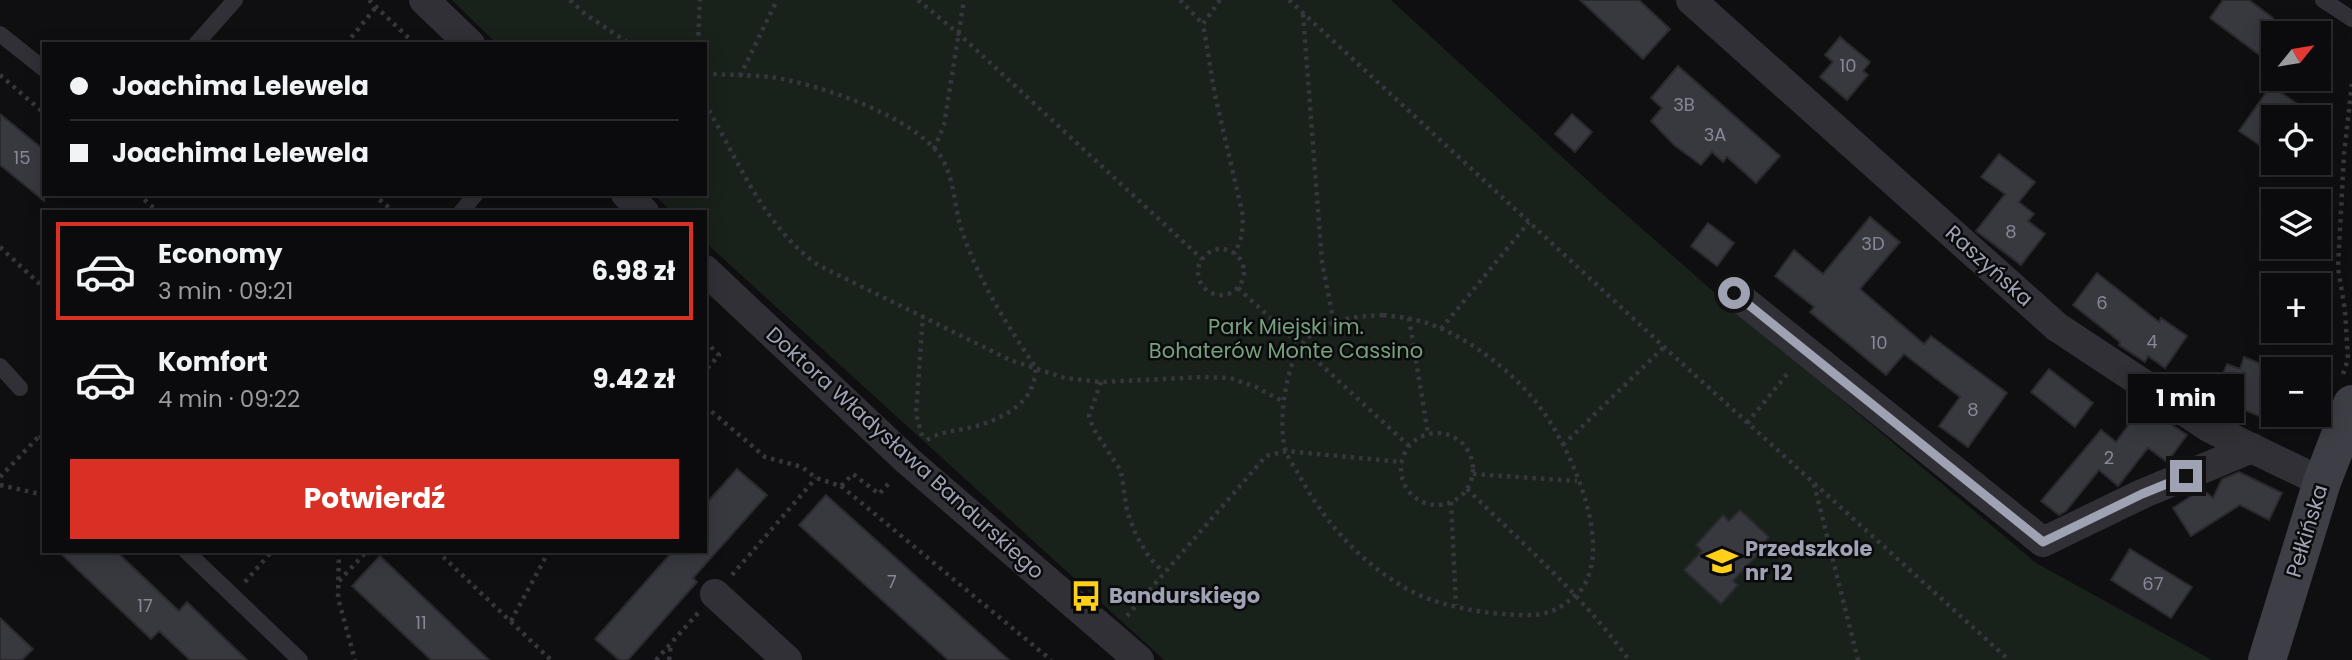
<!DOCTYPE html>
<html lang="pl">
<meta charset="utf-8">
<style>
:root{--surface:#0b0b0d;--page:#19191b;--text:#f1f3f6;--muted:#9a9b9d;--line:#2b2b2e;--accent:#d93025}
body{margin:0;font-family:Poppins,sans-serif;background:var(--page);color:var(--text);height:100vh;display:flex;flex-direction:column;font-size:26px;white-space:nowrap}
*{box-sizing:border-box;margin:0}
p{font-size:23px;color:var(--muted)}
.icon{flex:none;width:38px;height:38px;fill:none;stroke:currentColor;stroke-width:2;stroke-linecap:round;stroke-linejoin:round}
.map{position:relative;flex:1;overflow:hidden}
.sheet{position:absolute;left:42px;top:210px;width:665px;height:343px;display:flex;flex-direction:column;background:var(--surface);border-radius:0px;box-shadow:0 4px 18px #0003,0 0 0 2px var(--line)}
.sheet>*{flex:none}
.top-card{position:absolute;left:42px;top:42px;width:665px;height:154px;border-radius:0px;box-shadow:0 4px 18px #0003,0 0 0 2px var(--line);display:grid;align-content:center;height:154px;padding:0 28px;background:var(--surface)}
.needle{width:46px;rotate:60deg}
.controls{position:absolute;left:2261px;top:21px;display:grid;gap:14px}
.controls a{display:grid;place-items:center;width:70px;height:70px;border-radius:0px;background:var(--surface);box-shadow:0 4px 18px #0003,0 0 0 2px var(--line);font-size:35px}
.end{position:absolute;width:32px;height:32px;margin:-16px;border:9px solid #9fa2b3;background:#111;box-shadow:0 0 0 4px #111}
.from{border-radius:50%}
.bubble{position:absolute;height:49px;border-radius:0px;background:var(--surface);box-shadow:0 4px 18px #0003,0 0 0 2px var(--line);font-size:23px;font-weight:700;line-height:49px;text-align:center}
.top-card b{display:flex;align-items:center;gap:24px;height:66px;font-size:26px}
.top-card b+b{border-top:2px solid var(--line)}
.top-card i{width:18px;height:18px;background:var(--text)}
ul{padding:12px 0 0;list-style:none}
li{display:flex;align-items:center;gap:21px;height:98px;margin:0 14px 10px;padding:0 14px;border:4px solid transparent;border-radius:0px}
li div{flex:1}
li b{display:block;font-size:26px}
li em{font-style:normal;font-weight:700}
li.on{border-color:var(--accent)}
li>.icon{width:63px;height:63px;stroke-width:1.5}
.button{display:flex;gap:14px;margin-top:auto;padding:14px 28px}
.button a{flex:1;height:80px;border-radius:0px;background:var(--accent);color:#fff;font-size:28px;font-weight:700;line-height:80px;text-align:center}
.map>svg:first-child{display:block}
.green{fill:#19211b}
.building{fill:#38393f;stroke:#2a292d;stroke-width:2}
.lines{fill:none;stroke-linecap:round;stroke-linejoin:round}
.path{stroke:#36373d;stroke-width:4.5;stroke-dasharray:3.5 5;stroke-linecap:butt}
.lane{stroke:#303036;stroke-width:16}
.street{stroke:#303036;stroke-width:30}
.secondary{stroke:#3e3f46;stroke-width:38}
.route{stroke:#9fa2b3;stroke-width:9}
.labels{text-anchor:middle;stroke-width:5;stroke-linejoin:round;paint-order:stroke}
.number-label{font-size:18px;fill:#858896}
.street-label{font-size:21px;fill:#9fa2b3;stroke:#0a0a0c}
.park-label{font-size:21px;fill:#74a07c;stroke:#0a0a0c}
.poi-label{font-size:21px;font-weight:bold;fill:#9fa2b3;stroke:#0a0a0c;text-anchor:start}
</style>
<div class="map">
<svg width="2352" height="660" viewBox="0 0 2352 660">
<rect width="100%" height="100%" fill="#0f0f11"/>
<polygon class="green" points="452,0 1391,0 1598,190 1715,293 2036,563 2212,660 1164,660 705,242 705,212 672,212 653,194 705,194 705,44 497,44"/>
<g class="building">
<polygon points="1580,0 1639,0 1670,29 1643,59"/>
<polygon points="2223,0 2249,0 2273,18 2273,65 2210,18"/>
<polygon points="1840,37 1870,62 1863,71 1868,75 1847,100 1820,77 1833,62 1825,55"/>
<polygon points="1678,66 1780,156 1756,183 1727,157 1723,162 1712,152 1701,165 1674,145 1651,121 1662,108 1651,98"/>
<polygon points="2273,83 2273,87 2316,117 2273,117 2273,154 2239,131"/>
<polygon points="0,114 44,150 44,201 0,165"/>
<polygon points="1572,114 1592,132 1575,152 1555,134"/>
<polygon points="1999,154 2035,182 2019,202 2034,214 2028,221 2045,234 2021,265 1976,231 2005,194 1981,177"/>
<polygon points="1870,217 1900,242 1860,289 1924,344 1931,336 2007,393 1968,447 1939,426 1960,397 1904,354 1886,375 1810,312 1814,307 1775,276 1794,250 1823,274"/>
<polygon points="1708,223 1734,243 1717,266 1691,246"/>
<polygon points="2097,273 2159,322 2161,318 2187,336 2165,368 2148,356 2145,362 2119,345 2120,342 2073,305"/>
<polygon points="2244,357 2273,369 2273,402 2270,404 2264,418 2222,401 2224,398 2215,394 2227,364 2240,369"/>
<polygon points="2049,369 2093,403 2075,427 2031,392"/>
<polygon points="2143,405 2187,435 2167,462 2148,448 2118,486 2099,470 2066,511 2059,515 2041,501 2101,430 2116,442"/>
<polygon points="737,469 767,495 693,578 697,582 628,660 619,660 595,639 673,551 705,551 705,505"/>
<polygon points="2239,472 2282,493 2269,520 2240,505 2191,536 2173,508 2202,489 2213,498 2222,479"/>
<polygon points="826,495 1009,660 948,660 799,525"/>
<polygon points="1740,510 1769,537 1758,549 1761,551 1733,581 1738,585 1721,604 1684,570 1702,551 1696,545 1723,515 1729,521"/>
<polygon points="2130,549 2192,587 2171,618 2111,580"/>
<polygon points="58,551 116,551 179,611 187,602 247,660 190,660 159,631 151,639"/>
<polygon points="380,556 489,660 431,660 352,586"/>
<polygon points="0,618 33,649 22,660 0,660"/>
</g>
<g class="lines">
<g class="path">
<polyline points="369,0 415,44"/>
<polyline points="570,0 585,14 630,44"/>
<polyline points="918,0 959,34 1202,259"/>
<polyline points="1180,0 1203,24"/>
<polyline points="1220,0 1203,24 1215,95 1243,216 1242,235 1235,254"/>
<polyline points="1289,0 1664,347 2009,660"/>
<polyline points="1303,14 1322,262 1334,323"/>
<polyline points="346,44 376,7"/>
<polyline points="698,44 700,0"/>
<polyline points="0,75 44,113"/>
<path d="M705,76l7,-2c20,1 40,1 59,3 47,7 143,39 170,80 13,20 13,48 20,71 16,50 46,97 75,140 -1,7 -2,15 -5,21 -9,21 -42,35 -63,39 -14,3 -29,4 -41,12"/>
<polyline points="740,76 777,0"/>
<path d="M705,103c32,56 59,124 113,162l192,95 55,18 36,4 102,-5 27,1 26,9 28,15"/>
<polyline points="934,149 944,125 964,0"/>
<polyline points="138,194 158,212"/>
<polyline points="373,194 394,212"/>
<polyline points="0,247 44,288"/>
<circle cx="1221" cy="272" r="23"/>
<polyline points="1238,288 1409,446"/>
<path d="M1383,315c18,2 35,4 52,11 38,15 79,47 104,80 30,39 74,134 44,181 -2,4 -8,8 -11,11 -14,13 -29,18 -48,17 -36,0 -91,-9 -122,-29 -45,-27 -78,-65 -103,-111 -4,-7 -10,-15 -13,-23 -9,-27 -1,-95 23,-115 21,-18 48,-21 74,-22z"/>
<polyline points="1409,318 1428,434"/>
<polyline points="1441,329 1529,222"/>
<polyline points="705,341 719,355 705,371"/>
<polyline points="2343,374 2348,359 2345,310 2338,268 2344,154 2352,84"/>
<polyline points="1101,382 1089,416 1093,428 1121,471 1127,511 1136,535 1149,557 1163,572"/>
<polyline points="705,406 765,457 802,467 816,478 841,486 853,474 879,494 891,481"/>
<polyline points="1747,423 1788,373"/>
<circle cx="1437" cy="469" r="36"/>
<polyline points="40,435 44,443"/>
<polyline points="922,436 916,414 923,315"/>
<polyline points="1563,445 1664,347"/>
<polyline points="1473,474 1577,481"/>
<polyline points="0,477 44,431"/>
<polyline points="1814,484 1858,660"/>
<polyline points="0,485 44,495"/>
<polyline points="841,486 1051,660"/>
<path d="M1467,489c56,55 116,107 162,171"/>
<polyline points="1451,502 1456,605"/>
<polyline points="339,551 338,598 355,660"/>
<polyline points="437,551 551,660"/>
<polyline points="732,575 816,478"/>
<polyline points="339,581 367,551"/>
<polyline points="245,582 272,551"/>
<polyline points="1127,616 1266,456 1286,451 1402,462"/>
<polyline points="511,621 549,551"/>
<polyline points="656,660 698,613"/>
<polyline points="669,660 671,644"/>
</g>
<g class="lane">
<polyline points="2323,0 2352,19"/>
<polyline points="0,34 44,69"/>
<polyline points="196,44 235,0"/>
<polyline points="461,212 476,194"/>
<polyline points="0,366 20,388"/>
<polyline points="186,551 300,660"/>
</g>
<g class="street">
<polyline points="424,0 470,44"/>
<polyline points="1691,0 2057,327 2210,428 2322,482"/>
<polyline points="626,194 644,212"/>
<polyline points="705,270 908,461 1139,660"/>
<polyline points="1734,293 2043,542 2142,494 2252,448"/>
<polyline points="715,594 787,660"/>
</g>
<polyline class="secondary" points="2267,660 2322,482 2352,404"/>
</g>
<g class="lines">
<polyline class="route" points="1734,293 2043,542 2142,494 2186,476"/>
</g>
<defs>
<symbol id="school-bare" viewBox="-9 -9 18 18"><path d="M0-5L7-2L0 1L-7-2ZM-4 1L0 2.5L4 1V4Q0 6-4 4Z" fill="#ffd019" stroke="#0a0a0c" stroke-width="2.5" paint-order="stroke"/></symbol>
<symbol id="bus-bare" viewBox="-9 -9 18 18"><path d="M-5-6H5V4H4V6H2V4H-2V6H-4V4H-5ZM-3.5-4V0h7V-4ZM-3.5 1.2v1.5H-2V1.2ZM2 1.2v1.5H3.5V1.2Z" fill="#ffd019" stroke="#0a0a0c" stroke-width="2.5" paint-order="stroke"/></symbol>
</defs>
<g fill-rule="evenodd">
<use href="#school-bare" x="1700" y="539" width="44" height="44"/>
<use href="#bus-bare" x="1064" y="574" width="44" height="44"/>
</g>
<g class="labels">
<g class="number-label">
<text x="1848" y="72">10</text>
<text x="1684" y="111">3B</text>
<text x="1715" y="141">3A</text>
<text x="22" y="164">15</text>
<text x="2011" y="238">8</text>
<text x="1873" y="250">3D</text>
<text x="2102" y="309">6</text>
<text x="2152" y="348">4</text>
<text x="1879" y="349">10</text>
<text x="1973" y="416">8</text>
<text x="2109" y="464">2</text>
<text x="892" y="588">7</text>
<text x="2153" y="590">67</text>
<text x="145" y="612">17</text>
<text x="421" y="629">11</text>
</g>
<g class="street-label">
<text transform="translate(1989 266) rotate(42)" y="7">Raszyńska</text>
<text transform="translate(905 453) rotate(42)" y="7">Doktora Władysława Bandurskiego</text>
<text transform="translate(2307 531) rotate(-73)" y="7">Pełkińska</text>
</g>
<g class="park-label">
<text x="1286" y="334">Park Miejski im.<tspan x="1286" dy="24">Bohaterów Monte Cassino</tspan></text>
</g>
<g class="poi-label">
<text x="1745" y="556">Przedszkole<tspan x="1745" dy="24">nr 12</tspan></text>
<text x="1109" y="603">Bandurskiego</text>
</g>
</g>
</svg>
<div class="controls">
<a><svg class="needle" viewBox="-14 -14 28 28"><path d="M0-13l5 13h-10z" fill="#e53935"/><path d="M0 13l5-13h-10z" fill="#9a9b9d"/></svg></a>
<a><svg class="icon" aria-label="locate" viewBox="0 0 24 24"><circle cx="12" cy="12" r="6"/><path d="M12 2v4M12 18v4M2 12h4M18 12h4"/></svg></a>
<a><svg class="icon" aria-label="layers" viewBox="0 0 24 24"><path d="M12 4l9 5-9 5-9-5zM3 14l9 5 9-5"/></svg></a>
<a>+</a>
<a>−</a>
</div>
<i class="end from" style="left:1734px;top:293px"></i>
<i class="end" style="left:2186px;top:476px"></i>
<div class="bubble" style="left:2128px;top:374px;width:116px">1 min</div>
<div class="top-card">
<b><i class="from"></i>Joachima Lelewela</b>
<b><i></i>Joachima Lelewela</b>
</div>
<section class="sheet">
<ul>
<li class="on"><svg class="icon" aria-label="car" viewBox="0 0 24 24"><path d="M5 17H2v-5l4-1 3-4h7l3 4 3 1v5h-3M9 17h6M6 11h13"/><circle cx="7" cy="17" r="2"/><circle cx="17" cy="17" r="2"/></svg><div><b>Economy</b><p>3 min · 09:21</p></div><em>6.98 zł</em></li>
<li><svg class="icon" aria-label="car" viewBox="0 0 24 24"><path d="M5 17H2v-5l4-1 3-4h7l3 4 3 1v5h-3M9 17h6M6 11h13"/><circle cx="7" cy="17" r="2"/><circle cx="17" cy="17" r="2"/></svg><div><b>Komfort</b><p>4 min · 09:22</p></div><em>9.42 zł</em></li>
</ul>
<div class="button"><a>Potwierdź</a></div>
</section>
</div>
